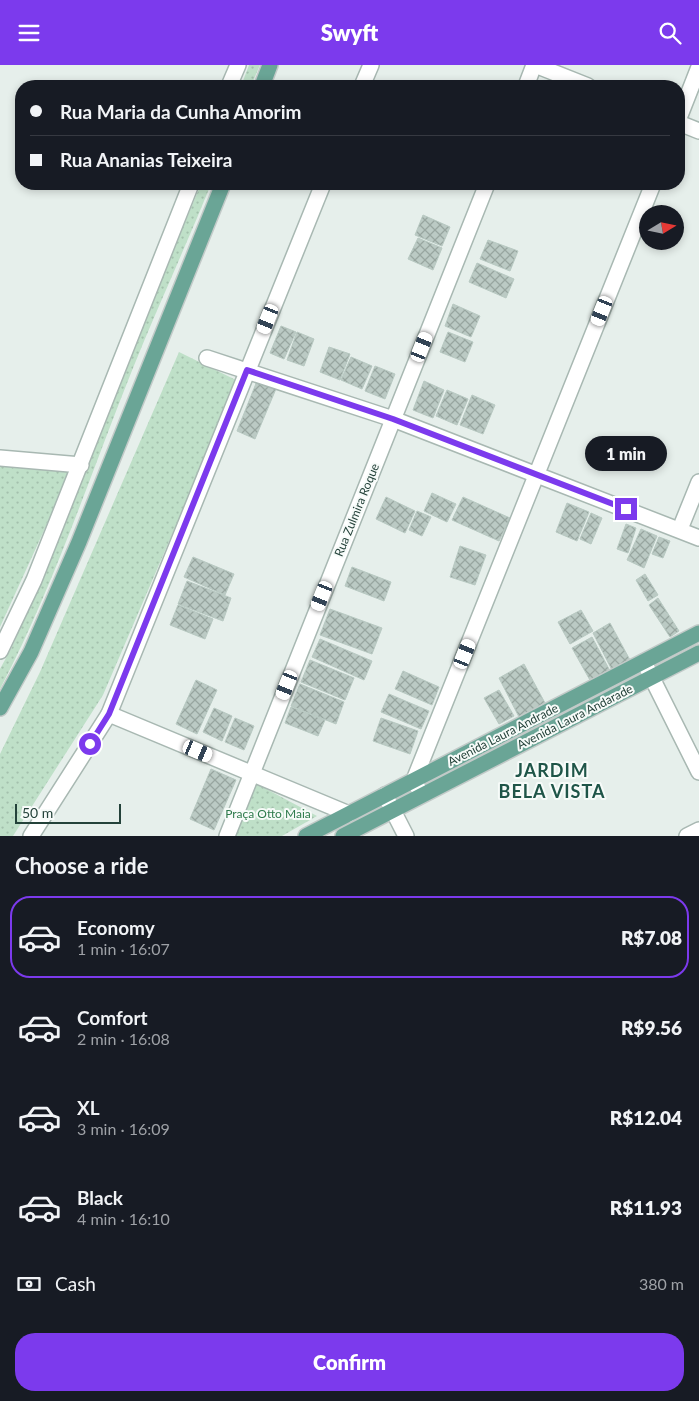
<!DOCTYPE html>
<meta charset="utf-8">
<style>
:root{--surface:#171b24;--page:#242831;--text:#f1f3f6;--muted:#9ea1a6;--line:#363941;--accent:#7c3aed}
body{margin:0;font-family:Lato,sans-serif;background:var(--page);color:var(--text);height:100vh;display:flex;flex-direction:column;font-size:19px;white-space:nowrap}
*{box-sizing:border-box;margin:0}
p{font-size:16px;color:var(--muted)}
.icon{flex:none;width:28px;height:28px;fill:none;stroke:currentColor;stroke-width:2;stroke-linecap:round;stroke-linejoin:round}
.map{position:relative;height:771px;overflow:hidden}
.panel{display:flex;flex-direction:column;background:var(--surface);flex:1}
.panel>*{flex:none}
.hud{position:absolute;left:15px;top:15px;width:670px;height:110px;border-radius:20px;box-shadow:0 2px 8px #0003;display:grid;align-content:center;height:110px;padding:0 15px;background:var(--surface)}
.needle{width:32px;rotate:80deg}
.fabs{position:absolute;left:639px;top:140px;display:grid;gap:10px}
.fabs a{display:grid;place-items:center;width:45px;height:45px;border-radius:50%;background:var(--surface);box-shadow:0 2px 8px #0003;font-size:25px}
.scale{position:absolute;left:15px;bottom:12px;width:106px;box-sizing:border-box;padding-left:5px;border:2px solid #24423a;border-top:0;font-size:14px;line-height:18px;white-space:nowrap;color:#24423a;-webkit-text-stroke:4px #f7fbf9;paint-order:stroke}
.end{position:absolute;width:22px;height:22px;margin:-11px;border:6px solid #7c3aed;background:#fff;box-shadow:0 0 0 2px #fff}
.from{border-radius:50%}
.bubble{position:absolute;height:35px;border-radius:18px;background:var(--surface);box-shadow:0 2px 8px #0003;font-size:16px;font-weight:800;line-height:35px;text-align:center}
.car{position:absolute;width:15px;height:30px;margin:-15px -8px;border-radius:6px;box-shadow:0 0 4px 1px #0007;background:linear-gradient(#fff 24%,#345 0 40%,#fff 0 76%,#345 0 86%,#fff 0)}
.hud b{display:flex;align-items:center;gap:18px;height:48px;font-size:19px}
.hud b+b{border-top:1px solid var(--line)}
.hud i{width:12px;height:12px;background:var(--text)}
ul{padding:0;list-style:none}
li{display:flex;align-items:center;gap:15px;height:82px;margin:0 10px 8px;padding:0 5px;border:2px solid transparent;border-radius:20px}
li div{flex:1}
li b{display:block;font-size:19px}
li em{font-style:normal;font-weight:800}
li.selected{border-color:var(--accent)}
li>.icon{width:45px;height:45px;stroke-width:1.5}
h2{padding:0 15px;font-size:22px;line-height:60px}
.pay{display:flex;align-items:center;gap:12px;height:55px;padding:0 15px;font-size:19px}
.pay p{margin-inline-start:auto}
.button{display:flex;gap:10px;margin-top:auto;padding:10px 15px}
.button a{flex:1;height:58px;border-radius:20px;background:var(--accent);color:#fff;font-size:20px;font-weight:800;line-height:58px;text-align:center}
header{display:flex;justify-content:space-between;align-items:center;height:65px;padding:0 15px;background:var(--accent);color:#fff;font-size:22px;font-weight:800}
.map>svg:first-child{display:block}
.grass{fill:url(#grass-dots)}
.building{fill:url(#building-cross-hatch);stroke:#b8c9c2}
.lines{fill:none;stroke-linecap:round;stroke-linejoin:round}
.minor-casing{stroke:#a8b8b2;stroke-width:18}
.primary-casing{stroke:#c2cac8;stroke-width:18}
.minor{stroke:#fff;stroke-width:15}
.primary{stroke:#6aa596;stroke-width:15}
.route{stroke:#7c3aed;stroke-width:6}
.labels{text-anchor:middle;stroke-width:4;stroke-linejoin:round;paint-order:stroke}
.street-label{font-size:12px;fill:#24423a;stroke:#f7fbf9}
.park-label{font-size:12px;fill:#2d7a4b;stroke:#f7fbf9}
.district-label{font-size:18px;font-weight:bold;letter-spacing:1px;fill:#1f5548;stroke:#f7fbf9}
</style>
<header><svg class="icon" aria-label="menu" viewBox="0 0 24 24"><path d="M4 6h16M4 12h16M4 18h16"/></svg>Swyft<svg class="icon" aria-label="search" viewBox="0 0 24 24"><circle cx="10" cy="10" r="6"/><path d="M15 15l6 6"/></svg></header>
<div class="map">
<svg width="699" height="771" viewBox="0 0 699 771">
<defs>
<pattern id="grass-dots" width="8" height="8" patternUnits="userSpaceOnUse" patternTransform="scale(1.25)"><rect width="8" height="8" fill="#bfe0c8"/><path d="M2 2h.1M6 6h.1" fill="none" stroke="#a4c1ad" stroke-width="1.8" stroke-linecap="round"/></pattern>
<pattern id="building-cross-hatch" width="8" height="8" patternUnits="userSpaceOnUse" patternTransform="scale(1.25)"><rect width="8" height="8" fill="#bbcac4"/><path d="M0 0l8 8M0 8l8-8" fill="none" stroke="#98a6a0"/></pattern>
</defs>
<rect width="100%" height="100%" fill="#e6efeb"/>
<g class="grass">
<polygon points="249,0 260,0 251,21 241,21"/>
<path d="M201,119h10c-25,62 -53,122 -78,184 -43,107 -79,218 -133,321v-20l12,-22 47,-108 94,-240z"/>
<polygon points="179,287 238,316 103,630 13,771 0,771 0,689 40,607"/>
<polygon points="0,398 72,404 0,562"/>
<polygon points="255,718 317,751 282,771 235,771"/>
</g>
<g class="building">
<polygon points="423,150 450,162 442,181 415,170"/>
<polygon points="418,173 442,183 433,205 408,194"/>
<polygon points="488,175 518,186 510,206 480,194"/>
<polygon points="477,198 514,214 506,233 469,217"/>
<polygon points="453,239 480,251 471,272 445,261"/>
<polygon points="281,261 296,267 284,294 270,288"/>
<polygon points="297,267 314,274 304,301 287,295"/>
<polygon points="448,267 473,277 465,297 440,287"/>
<polygon points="329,282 350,289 340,315 320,307"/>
<polygon points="351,292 372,301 362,324 341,315"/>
<polygon points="375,301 395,309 385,334 365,326"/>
<polygon points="259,311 278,319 255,374 237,366"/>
<polygon points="424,316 444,325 433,353 413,345"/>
<polygon points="447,325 468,334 457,360 436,351"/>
<polygon points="472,330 495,340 483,369 460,360"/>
<polygon points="432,428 456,439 447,457 424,446"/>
<polygon points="386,432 415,446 405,468 376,454"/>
<polygon points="463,432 510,453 499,476 452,455"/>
<polygon points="567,438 589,447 577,476 556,467"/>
<polygon points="417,446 431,452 422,471 409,465"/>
<polygon points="591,448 602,453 591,479 580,474"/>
<polygon points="626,459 636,463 628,488 617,484"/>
<polygon points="641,464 657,471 644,503 627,495"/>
<polygon points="659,472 670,476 663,493 652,489"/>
<polygon points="460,481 486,490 475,520 450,512"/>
<polygon points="193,492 234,509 225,530 184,512"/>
<polygon points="352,502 391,517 384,536 345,521"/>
<polygon points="645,509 658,530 648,536 636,515"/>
<polygon points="187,516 231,533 223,556 178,539"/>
<polygon points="658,533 679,566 670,572 649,540"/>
<polygon points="178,540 213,554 205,574 170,560"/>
<polygon points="330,544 382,563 372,589 320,570"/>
<polygon points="581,545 593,566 570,579 558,557"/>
<polygon points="610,558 630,595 612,605 593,568"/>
<polygon points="592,572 610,606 591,617 572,583"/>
<polygon points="320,574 372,596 364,615 312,592"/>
<polygon points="310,595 354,613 345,635 301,617"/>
<polygon points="524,599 545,638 519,652 499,613"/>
<polygon points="403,606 439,622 432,640 395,624"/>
<polygon points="196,615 217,625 197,669 176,659"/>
<polygon points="300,619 344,637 336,659 291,641"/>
<polygon points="499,625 514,651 499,659 484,633"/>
<polygon points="389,629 429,646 421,664 381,647"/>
<polygon points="291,642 325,655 318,671 285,658"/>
<polygon points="214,643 232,651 222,676 203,667"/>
<polygon points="235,653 254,661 244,685 225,677"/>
<polygon points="381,653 418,666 410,689 373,676"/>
<polygon points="211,704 236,715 214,765 190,754"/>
</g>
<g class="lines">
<defs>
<g id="minor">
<polyline points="535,0 588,21"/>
<polyline points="229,21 238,0"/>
<polyline points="362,21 371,0"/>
<polyline points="526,21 534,0"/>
<polyline points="679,53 699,2"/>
<polyline points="679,58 699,66"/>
<polyline points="207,293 393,354 699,473"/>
<polyline points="0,393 81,400"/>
<polyline points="680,464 699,417"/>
<polyline points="0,586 34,515 191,119"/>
<polyline points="644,597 699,707"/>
<polyline points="109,649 349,749"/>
<polyline points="418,723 414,715 653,119"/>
<polyline points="385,730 406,771"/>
<polyline points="31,771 109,649 323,119"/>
<polyline points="227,771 487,119"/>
<polyline points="687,771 699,765"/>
</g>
<g id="primary">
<polyline points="262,21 270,0"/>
<polyline points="0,643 31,587 79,477 223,119"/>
<polyline points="306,771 699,568"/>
<polyline points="343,771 699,588"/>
</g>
</defs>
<use href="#minor" class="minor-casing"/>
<use href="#primary" class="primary-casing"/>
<use href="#minor" class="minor"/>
<use href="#primary" class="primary"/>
</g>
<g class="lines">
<polyline class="route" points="90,679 109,649 247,305 393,354 626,444"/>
</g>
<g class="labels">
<g class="street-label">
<text transform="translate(357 445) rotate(-68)" y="4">Rua Zulmira Roque</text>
<text transform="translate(575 652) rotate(-27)" y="4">Avenida Laura Andarade</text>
<text transform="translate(503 670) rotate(-27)" y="4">Avenida Laura Andrade</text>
</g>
<g class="park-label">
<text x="268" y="753">Praça Otto Maia</text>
</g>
<g class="district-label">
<text x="552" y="712">JARDIM<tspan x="552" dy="21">BELA VISTA</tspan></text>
</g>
</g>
</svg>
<div class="fabs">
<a><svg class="needle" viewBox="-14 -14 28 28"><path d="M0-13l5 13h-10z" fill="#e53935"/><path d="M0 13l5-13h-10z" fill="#9ea1a6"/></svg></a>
</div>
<div class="scale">50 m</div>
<i class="end from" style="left:90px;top:679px"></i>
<i class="end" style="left:626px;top:444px"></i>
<div class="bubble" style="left:585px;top:371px;width:82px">1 min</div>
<i class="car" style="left:602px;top:246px;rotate:202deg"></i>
<i class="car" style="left:268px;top:254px;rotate:202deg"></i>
<i class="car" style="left:422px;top:282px;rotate:22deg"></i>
<i class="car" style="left:322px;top:531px;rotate:202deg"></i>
<i class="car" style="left:465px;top:589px;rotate:22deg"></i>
<i class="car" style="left:287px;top:620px;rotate:202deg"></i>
<i class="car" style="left:198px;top:686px;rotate:113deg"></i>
<div class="hud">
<b><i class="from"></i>Rua Maria da Cunha Amorim</b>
<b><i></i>Rua Ananias Teixeira</b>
</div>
</div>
<section class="panel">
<h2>Choose a ride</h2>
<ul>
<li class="selected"><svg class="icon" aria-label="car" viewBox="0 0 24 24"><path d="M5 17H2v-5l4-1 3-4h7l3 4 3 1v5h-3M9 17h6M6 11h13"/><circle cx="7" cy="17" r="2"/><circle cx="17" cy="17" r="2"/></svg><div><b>Economy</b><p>1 min · 16:07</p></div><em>R$7.08</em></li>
<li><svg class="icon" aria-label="car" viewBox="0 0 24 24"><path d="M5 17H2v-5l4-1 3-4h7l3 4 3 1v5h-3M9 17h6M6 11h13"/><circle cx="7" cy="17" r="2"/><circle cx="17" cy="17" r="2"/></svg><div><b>Comfort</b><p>2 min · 16:08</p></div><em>R$9.56</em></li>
<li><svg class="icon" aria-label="car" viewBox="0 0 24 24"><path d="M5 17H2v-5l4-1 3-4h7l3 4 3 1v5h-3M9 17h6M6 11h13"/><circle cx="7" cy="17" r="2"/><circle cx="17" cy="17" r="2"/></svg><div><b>XL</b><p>3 min · 16:09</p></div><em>R$12.04</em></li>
<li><svg class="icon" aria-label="car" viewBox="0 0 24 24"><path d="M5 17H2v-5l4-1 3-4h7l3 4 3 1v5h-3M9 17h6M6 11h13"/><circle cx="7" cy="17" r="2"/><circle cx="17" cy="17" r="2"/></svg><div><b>Black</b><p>4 min · 16:10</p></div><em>R$11.93</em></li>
</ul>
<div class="pay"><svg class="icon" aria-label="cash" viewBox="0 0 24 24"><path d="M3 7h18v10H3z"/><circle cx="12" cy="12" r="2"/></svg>Cash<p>380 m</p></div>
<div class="button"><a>Confirm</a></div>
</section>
